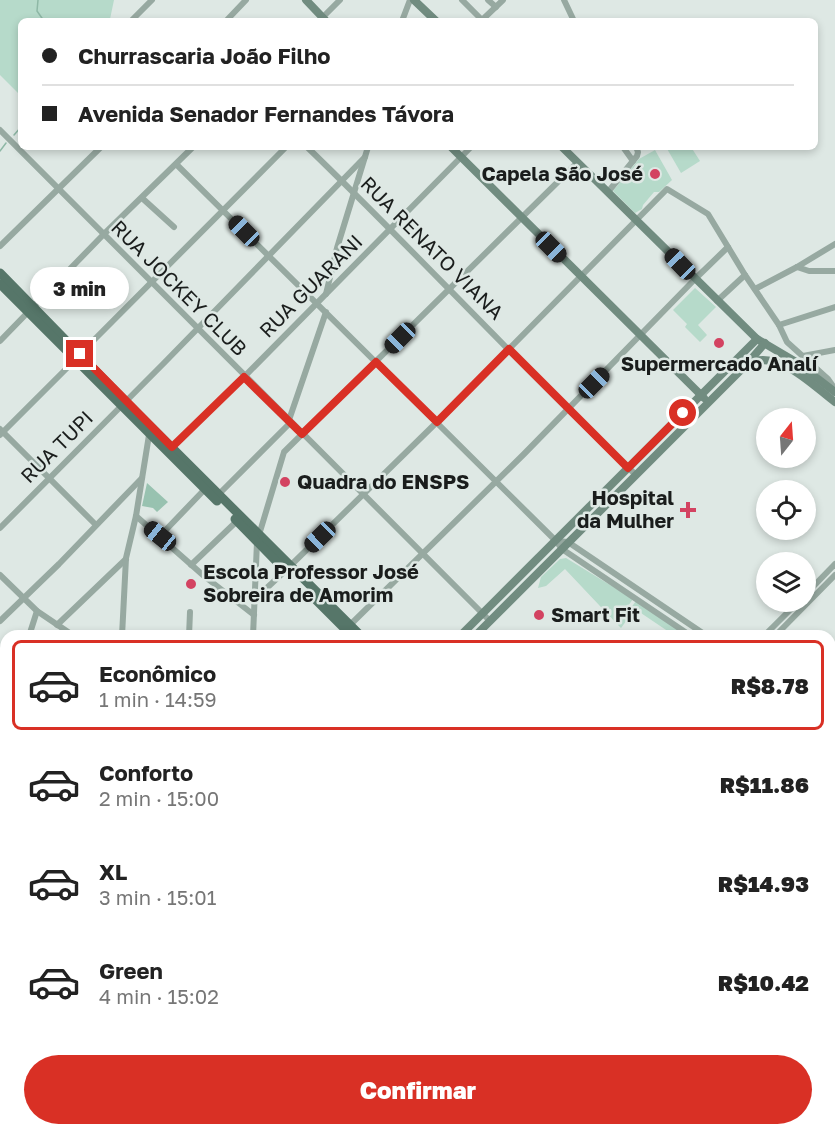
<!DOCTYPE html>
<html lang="pt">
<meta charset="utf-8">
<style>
:root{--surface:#fff;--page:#f2f2f2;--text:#222;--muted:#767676;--line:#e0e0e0;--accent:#d93025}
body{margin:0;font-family:"Golos Text",sans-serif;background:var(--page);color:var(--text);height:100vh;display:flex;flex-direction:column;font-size:22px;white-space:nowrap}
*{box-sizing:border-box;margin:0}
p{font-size:20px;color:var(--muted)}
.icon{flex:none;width:33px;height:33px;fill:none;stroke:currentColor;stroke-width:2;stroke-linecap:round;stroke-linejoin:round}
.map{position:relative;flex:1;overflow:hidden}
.panel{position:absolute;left:0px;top:630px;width:836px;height:506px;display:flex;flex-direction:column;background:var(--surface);border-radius:18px 18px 0 0;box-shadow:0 3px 9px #0003}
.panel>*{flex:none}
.banner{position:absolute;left:18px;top:18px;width:800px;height:132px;border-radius:9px;box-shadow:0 3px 9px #0003;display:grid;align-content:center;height:132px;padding:0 24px;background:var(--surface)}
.needle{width:39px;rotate:17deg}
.fabs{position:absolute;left:756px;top:408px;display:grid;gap:12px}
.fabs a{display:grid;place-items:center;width:60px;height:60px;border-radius:50%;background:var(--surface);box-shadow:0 3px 9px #0003;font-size:30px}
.end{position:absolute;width:27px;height:27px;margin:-14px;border:8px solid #d93025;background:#fff;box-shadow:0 0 0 3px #fff}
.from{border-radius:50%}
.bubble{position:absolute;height:42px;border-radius:21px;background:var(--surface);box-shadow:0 3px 9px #0003;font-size:20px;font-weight:800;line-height:42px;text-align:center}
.car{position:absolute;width:18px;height:36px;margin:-18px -9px;border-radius:8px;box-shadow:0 0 4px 2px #0007;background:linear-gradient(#222 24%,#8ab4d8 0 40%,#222 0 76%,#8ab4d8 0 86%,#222 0)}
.banner b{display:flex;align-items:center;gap:21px;height:57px;font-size:22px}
.banner b+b{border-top:2px solid var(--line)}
.banner i{width:15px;height:15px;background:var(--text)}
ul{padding:10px 0 0;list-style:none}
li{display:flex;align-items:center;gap:18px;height:90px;margin:0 12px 9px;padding:0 12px;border:3px solid transparent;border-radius:9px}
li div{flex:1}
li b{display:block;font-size:22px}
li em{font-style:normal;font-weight:800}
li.active{border-color:var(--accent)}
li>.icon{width:54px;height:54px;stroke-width:1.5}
.primary-button{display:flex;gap:12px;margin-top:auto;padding:12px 24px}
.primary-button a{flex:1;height:69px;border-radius:36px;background:var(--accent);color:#fff;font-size:24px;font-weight:800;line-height:69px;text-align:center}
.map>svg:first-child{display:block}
.green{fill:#b6daca}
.forest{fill:#98c2b0}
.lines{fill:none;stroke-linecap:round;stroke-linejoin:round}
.stream{stroke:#8eb8a6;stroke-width:1.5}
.street{stroke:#97a9a1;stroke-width:6}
.secondary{stroke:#718c80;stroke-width:8}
.primary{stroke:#567669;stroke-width:9}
.route{stroke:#d93025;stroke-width:8}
.poi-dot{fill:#d34361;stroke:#dee8e4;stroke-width:2}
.labels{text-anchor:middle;stroke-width:5;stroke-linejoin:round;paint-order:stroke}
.poi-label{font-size:20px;font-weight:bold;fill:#1a1d1c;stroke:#dee8e4;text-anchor:start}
.street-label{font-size:20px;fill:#1a1d1c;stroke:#dee8e4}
</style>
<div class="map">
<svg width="835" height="1135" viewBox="0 0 835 1135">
<rect width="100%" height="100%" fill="#dee8e4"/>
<g class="green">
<polygon points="0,0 114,0 110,19 112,21 21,21 21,96 0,75"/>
<polygon points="666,147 691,147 700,161 681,173"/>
<polygon points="655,150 672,180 659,192 654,192 643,205 642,209 635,213 613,191 639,159"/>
<polygon points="695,288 716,307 698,325 707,335 700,342 685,327 687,324 673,310"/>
<polygon points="566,558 633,599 616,623 565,569 546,586 538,588 541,577 560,559"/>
<polygon points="636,601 688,636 675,636 635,609 621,628 618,625"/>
<polygon points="830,1013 835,1016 835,1116 830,1113"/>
</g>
<polygon class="forest" points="147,483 168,502 157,512 153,508 142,506"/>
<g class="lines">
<g class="stream">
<polyline points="38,0 37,11 44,21"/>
<polyline points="14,135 21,127"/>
<polyline points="0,151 6,143"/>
</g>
<g class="street">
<polyline points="462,0 482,20"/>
<polyline points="488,0 496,7"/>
<polyline points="564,0 574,21"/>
<polyline points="131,21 152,0"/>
<polyline points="226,21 246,0"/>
<polyline points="319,21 340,0"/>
<polyline points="402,21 410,0"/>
<polyline points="481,21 503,0"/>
<polyline points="0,130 490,621"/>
<path d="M307,147c111,107 216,222 329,328"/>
<polyline points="623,147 633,161"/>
<polyline points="176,164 556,541 562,549 691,636"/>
<polyline points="608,192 637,156 638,152 636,147"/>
<polyline points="142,198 174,227"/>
<polyline points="0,246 101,147"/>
<polyline points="797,267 809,271 835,271"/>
<polyline points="755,289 797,267 835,244"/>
<polyline points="326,294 337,248 368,147"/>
<polyline points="717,301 745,275"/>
<polyline points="779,325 835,307"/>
<polyline points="0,341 103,235 193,147"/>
<polyline points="80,354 286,147"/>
<polyline points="803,356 835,350"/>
<polyline points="289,420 326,312"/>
<polyline points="0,429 95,524"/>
<polyline points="0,435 75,360"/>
<polyline points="172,447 244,377 471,147"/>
<polyline points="219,494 291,422"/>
<polyline points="136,516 204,576 254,615"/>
<polyline points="0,528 164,363 365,157"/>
<polyline points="259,535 284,452 578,162"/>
<polyline points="160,536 205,489"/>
<polyline points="556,541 568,542 707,636"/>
<polyline points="191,565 237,521"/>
<polyline points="0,575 37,611 74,636"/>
<polyline points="806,594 835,564"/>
<polyline points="255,599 286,570 437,422 667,189 708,214 745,275 779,325 787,342 828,379 835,389"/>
<polyline points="0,621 59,564 142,478"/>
<polyline points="57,625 126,559"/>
<polyline points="350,625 524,454 695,279 728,247"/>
<polyline points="29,636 37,611"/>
<polyline points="122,636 126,558 136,516 149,435"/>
<polyline points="189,636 190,612"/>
<polyline points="253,636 257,542"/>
<polyline points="764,636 798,602"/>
<polyline points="775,636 835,575"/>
<polyline points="0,666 6,669"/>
<polyline points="830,719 831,722 830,726"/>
<polyline points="0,720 6,702"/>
<polyline points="0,774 6,777"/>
<polyline points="0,820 2,818"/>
<polyline points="0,866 6,872"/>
<polyline points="0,889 6,883"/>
<polyline points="830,896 835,900"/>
<polyline points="0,981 6,975"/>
<polyline points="830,1007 835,1011"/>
<polyline points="830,1119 835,1122"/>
<polyline points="262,1130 267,1135"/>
<polyline points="424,1130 429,1135"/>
<polyline points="221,1135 226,1130"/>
<polyline points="371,1135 378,1130"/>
</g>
<g class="secondary">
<polyline points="306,0 326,21"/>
<polyline points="414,0 436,21"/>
<polyline points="451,147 704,398"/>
<polyline points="562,147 757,339 796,362 835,392"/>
<path d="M747,364c31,-16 65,21 88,38"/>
<polyline points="460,636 757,339"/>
<polyline points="475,636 746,365 765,343"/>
<polyline points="830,889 835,879"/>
<polyline points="0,1017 6,1023"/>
<polyline points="0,1027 6,1032"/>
<polyline points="0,1103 6,1097"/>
<polyline points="0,1118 6,1112"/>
<polyline points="106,1130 111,1135"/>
<polyline points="114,1130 120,1135"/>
</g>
<g class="primary">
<polyline points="0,273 125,401 361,636"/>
<polyline points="0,284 217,501"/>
<polyline points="235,519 280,565"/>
<polyline points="316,600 352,636"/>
<polyline points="778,1130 779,1135"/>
</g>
</g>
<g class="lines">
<polyline class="route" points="80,354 172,447 244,377 302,434 376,362 437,422 509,349 628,468 683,413"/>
</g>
<g class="poi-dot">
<circle cx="655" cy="174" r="6"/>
<circle cx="719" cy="343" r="6"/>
<circle cx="285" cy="482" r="6"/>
<path d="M685 501h6v6h6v6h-6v6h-6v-6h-6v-6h6z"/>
<circle cx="191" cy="584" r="6"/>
<circle cx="539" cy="615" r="6"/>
</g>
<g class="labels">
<g class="poi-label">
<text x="643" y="181" text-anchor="end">Capela São José</text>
<text x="719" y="371" text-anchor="middle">Supermercado Analí</text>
<text x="297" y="489">Quadra do ENSPS</text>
<text x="674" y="505" text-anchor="end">Hospital<tspan x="674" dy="23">da Mulher</tspan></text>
<text x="203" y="579">Escola Professor José<tspan x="203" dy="23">Sobreira de Amorim</tspan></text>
<text x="551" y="622">Smart Fit</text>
</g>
<g class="street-label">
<text transform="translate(432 248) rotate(45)" y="7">RUA RENATO VIANA</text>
<text transform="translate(311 286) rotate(-45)" y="7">RUA GUARANI</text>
<text transform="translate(179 288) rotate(45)" y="7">RUA JOCKEY CLUB</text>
<text transform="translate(57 447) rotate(-45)" y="7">RUA TUPI</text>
</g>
</g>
</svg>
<div class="fabs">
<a><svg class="needle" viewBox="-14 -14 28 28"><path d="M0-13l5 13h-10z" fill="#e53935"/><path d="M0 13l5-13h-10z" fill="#767676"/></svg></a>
<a><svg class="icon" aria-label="locate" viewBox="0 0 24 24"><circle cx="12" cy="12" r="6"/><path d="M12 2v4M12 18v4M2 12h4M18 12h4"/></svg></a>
<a><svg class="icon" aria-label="layers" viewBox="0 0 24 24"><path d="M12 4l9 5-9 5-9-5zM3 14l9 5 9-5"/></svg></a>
</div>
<i class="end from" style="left:683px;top:413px"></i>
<i class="end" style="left:80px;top:354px"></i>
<div class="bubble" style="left:30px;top:267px;width:99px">3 min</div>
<i class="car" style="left:244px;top:231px;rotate:315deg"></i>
<i class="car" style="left:551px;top:247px;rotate:135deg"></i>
<i class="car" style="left:680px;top:264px;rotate:316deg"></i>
<i class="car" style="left:400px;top:338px;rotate:225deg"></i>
<i class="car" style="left:594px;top:383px;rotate:45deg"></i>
<i class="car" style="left:160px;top:536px;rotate:309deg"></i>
<i class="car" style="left:320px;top:537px;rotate:226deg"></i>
<div class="banner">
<b><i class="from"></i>Churrascaria João Filho</b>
<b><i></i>Avenida Senador Fernandes Távora</b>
</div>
<section class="panel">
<ul>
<li class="active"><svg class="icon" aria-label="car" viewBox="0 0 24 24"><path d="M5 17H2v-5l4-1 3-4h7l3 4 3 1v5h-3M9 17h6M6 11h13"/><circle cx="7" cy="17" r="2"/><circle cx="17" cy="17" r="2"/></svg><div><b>Econômico</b><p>1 min · 14:59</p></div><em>R$8.78</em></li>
<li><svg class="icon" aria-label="car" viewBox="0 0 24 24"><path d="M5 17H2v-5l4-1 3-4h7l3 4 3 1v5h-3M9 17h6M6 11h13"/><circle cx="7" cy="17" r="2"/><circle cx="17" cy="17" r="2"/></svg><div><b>Conforto</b><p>2 min · 15:00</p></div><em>R$11.86</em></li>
<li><svg class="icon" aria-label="car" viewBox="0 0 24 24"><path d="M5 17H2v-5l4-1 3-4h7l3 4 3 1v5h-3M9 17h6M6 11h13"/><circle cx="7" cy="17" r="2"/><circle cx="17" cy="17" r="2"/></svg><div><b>XL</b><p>3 min · 15:01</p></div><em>R$14.93</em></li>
<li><svg class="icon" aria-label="car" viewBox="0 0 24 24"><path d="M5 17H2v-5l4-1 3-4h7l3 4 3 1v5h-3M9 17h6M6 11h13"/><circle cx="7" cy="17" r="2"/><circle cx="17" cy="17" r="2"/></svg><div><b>Green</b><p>4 min · 15:02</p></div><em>R$10.42</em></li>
</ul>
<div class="primary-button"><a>Confirmar</a></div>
</section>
</div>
